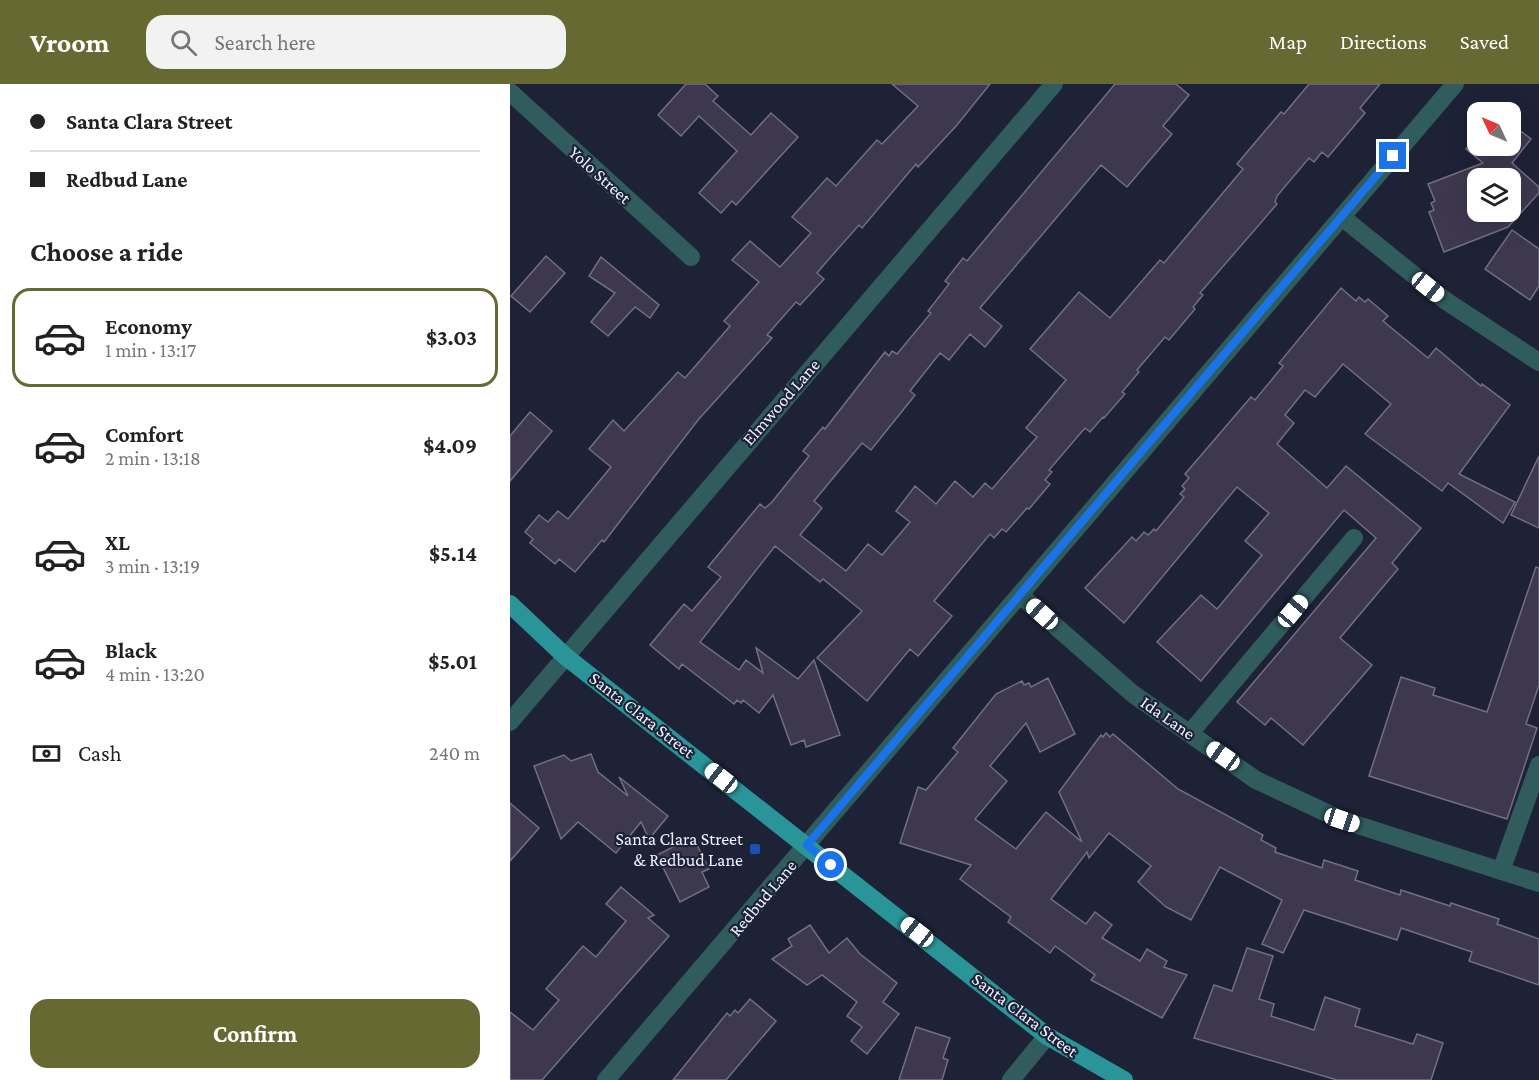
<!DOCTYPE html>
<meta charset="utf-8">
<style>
:root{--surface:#fff;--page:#f2f2f2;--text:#222;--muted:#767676;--line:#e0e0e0;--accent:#666932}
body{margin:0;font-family:"Crimson Pro",serif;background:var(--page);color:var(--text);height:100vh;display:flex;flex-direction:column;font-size:22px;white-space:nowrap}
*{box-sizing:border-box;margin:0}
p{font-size:20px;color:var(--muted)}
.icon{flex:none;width:33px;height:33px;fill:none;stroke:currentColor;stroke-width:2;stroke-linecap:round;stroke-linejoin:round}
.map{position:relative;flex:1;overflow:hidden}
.details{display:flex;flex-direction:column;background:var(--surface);width:510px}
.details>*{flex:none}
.banner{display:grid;align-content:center;height:132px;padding:0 30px;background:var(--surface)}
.needle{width:39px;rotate:314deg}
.tools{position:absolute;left:957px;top:18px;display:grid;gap:12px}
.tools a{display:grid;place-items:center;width:54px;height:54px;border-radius:12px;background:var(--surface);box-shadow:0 6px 24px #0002;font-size:30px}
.end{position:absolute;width:27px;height:27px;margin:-14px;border:8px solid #1a73e8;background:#fff;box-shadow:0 0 0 3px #fff}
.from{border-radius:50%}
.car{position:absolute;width:18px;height:36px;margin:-18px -9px;border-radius:8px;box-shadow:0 0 4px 2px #0007;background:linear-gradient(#fff 24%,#345 0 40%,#fff 0 76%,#345 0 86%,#fff 0)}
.banner b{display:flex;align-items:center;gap:21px;height:57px;font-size:22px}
.banner b+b{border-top:2px solid var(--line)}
.banner i{width:15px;height:15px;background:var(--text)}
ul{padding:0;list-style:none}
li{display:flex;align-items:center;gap:18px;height:99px;margin:0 12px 9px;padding:0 18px;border:3px solid transparent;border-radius:18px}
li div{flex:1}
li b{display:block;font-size:22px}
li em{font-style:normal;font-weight:700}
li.current{border-color:var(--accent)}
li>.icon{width:54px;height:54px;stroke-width:1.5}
h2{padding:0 30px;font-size:27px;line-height:72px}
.pay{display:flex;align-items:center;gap:15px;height:66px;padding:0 30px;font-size:22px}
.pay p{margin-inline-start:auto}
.button{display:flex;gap:12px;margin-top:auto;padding:12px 30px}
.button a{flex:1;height:69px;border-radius:18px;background:var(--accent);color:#fff;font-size:24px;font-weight:700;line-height:69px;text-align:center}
header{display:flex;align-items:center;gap:36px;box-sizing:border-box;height:84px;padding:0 30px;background:var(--accent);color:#fff}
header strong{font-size:28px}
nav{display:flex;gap:33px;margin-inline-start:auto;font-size:21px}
.search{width:420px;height:54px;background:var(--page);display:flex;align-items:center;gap:15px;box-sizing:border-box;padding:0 21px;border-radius:18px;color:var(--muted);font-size:22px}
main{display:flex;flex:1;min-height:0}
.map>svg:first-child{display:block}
.building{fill:#3e384e;stroke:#736d85;stroke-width:1.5;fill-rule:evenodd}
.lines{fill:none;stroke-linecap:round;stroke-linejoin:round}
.minor{stroke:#305c5e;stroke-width:18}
.major{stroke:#299598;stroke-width:18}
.route{stroke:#1a73e8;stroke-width:8}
.transit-dot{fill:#1a4fb4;stroke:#1d2236;stroke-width:2}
.labels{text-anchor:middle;stroke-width:4.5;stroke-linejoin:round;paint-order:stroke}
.street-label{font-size:18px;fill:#edf1ff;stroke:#1d2236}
.poi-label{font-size:18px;fill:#edf1ff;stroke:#1d2236;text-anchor:end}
</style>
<header>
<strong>Vroom</strong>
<div class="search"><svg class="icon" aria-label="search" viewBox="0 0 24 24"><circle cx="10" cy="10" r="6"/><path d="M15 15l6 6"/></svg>Search here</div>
<nav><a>Map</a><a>Directions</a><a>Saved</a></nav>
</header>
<main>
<section class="details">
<div class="banner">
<b><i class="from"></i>Santa Clara Street</b>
<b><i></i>Redbud Lane</b>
</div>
<h2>Choose a ride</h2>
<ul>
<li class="current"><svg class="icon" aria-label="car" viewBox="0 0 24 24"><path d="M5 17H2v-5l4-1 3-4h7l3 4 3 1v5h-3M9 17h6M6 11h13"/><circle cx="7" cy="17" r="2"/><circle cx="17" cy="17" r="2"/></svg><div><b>Economy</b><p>1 min · 13:17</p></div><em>$3.03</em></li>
<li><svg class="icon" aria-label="car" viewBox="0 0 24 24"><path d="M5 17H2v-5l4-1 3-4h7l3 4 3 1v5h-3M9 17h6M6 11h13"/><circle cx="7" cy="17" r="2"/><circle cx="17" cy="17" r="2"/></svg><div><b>Comfort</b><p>2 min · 13:18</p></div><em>$4.09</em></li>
<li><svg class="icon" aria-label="car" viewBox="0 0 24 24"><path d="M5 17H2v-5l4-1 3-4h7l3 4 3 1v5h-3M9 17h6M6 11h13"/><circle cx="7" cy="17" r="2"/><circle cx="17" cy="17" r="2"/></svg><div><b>XL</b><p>3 min · 13:19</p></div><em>$5.14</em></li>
<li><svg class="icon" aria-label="car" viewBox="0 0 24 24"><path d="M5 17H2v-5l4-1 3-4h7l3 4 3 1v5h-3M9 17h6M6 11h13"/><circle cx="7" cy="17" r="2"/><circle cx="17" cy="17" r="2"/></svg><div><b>Black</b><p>4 min · 13:20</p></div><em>$5.01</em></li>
</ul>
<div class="pay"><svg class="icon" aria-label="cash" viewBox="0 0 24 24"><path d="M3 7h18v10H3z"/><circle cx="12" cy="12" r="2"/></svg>Cash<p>240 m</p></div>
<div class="button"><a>Confirm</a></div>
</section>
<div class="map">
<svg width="1029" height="996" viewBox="0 0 1029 996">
<rect width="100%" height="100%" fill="#1d2236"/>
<g class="building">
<polygon points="176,0 195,0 208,12 203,17 241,51 261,29 288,53 226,121 222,117 211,129 189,109 227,67 189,32 171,52 148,31"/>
<polygon points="382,0 480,0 447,41 408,83 406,80 352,144 349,141 319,175 307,189 314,195 290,221 286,218 257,251 262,254 188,336 94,458 92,456 65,488 49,475 45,480 20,459 23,455 15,448 29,431 38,438 48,427 58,435 101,383 79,365 103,336 114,347 168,288 175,294 220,242 214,237 249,198 222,176 240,157 270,183 301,149 282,133 317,94 326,102 367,56 372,60 408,22"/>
<polygon points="605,0 666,0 679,11 653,42 662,50 617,103 591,81 470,224 492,242 475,263 460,250 439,276 430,269 400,307 405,311 361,366 352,359 304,417 312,424 290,451 336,487 358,460 372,471 400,438 386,427 405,402 426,420 445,397 463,413 475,399 482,405 527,353 516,344 556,296 520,265 569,208 600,234 650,176 654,179 733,85 727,80 771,28 774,30 799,0 870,0 850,24 855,29 818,73 812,68 804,78 799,74 767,112 765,118 767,120 690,209 693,211 683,223 685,225 659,256 655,253 627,286 629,288 612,308 615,310 594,334 593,333 580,348 575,344 539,386 542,388 535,396 540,400 519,425 517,424 496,448 492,445 484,454 480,450 424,517 442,532 408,572 400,565 357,617 307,574 352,527 313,495 310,498 265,462 190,558 229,586 236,576 253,589 246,564 288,595 304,576 330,651 296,663 294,656 281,661 263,611 249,629 233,616 231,619 227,616 224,620 172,580 169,585 140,561 174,520 182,527 211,493 198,483 250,420 255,424 262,418 299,372 293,367 313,343 315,345 375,268 379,272 382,267 387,270 421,229 418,227 439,200 435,197 453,174 457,177"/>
<path d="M1000,39l21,16 -19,24 27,24v6l-31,34 -64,25 -15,-40 5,-2 -3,-7 4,-2 -7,-17 55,-21 -17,-14 12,-13v10h32zM968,94h32v34h-32z"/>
<polygon points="1002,146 1029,165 1029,202 1020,216 975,185"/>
<polygon points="36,172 55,189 20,228 1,212"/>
<polygon points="91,173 149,221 140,234 125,223 98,252 81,238 105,209 79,192"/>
<polygon points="831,204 846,217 849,213 855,218 858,215 878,232 873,237 918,274 926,264 971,302 972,300 1000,321 949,390 1005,418 993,439 938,399 932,407 855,350 881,320 833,280 805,313 795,306 775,331 784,339 767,360 817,404 836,382 911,444 882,479 888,485 830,554 862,581 793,661 761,634 755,641 727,618 866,454 834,426 691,597 647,558 691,511 707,525 752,471 735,457 759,429 727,403 614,539 575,504 622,453 626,457 634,448 638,451 644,445 646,447 674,413 670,410 675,405 672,402 679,394 675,390 741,313 745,316 773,282 769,279"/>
<polygon points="20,328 42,347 0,397 0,352"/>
<polygon points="1029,372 1029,444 1001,431"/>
<polygon points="1026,483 1029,484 1029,601 1016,640 1027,644 997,735 859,692 891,593 925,604 923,611 977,628"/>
<polygon points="538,594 565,650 530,668 516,639 480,682 497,697 465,735 506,765 536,728 572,758 549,708 591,651 593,653 596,649 600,653 603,650 668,705 753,751 751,756 766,764 765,768 812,784 814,776 848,787 845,796 890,811 891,806 940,822 941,819 989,835 987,840 1029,855 1029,901 959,877 962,868 891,844 887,856 794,826 773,869 752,860 772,816 710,783 681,836 656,823 628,798 641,782 599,749 579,774 577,768 541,815 576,840 585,828 602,841 592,854 630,877 637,865 657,877 654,883 677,891 652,934 581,896 585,891 545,862 540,869 498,838 501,833 450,795 461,781 390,759 408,703 416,706 448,668 443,664 486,610 512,597 514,601 519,599 521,603"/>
<polygon points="81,670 88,688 118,712 109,693 158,732 139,755 131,738 106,769 68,738 51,755 24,682 54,671 61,677"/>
<polygon points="0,719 29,744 0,777"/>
<polygon points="183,753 199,785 192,788 199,803 170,818 147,771"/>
<polygon points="111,803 144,831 138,834 159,852 32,996 0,996 0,928 23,946 49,916 36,905 73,862 86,873 116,837 96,820"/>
<polygon points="300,841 319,869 337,854 350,870 387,899 373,918 389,930 357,970 341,957 352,943 337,932 347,918 312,891 297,901 262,875 282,862 278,855"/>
<polygon points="737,864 763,872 749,915 764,920 761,932 804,946 815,913 850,925 845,942 903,960 907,950 933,959 921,996 827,996 684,954 704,901 722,907"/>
<polygon points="240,915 266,937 216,996 163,996 217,929 220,932 225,926 228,929"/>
<polygon points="406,943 440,954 433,974 438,976 432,996 389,996"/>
</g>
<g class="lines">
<g class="minor">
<polyline points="0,8 181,173"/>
<polyline points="833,134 936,217 1029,278"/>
<polyline points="510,511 623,610 746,696 832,736 1029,799"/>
<polyline points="0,638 544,0"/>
<polyline points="680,649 844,454"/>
<polyline points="991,787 1029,681"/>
<polyline points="96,996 945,0"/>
<polyline points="501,996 537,952"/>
</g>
<polyline class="major" points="0,520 55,572 537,952 614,996"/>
</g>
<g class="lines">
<polyline class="route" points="321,781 297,761 883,72"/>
</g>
<rect class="transit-dot" x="239" y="759" width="12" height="12" rx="3"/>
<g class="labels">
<g class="street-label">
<text transform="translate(90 91) rotate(42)" y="6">Yolo Street</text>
<text transform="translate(271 318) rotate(-49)" y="6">Elmwood Lane</text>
<text transform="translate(132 631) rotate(38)" y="6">Santa Clara Street</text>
<text transform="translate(658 634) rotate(35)" y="6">Ida Lane</text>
<text transform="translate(253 814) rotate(-50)" y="6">Redbud Lane</text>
<text transform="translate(515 931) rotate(37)" y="6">Santa Clara Street</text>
</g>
<g class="poi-label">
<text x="233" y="761">Santa Clara Street<tspan x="233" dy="21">&amp; Redbud Lane</tspan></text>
</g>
</g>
</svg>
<div class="tools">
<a><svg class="needle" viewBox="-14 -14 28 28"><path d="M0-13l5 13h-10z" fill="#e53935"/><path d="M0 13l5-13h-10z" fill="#767676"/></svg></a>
<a><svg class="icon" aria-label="layers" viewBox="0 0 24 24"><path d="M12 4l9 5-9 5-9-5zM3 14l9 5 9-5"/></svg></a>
</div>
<i class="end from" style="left:321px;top:781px"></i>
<i class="end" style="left:883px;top:72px"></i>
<i class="car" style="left:918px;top:203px;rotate:129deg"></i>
<i class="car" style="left:783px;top:527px;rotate:40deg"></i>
<i class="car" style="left:532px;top:530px;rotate:312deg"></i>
<i class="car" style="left:713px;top:672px;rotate:305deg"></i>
<i class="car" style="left:211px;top:694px;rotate:308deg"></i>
<i class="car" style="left:832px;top:736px;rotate:108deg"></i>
<i class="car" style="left:407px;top:848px;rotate:308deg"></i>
</div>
</main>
